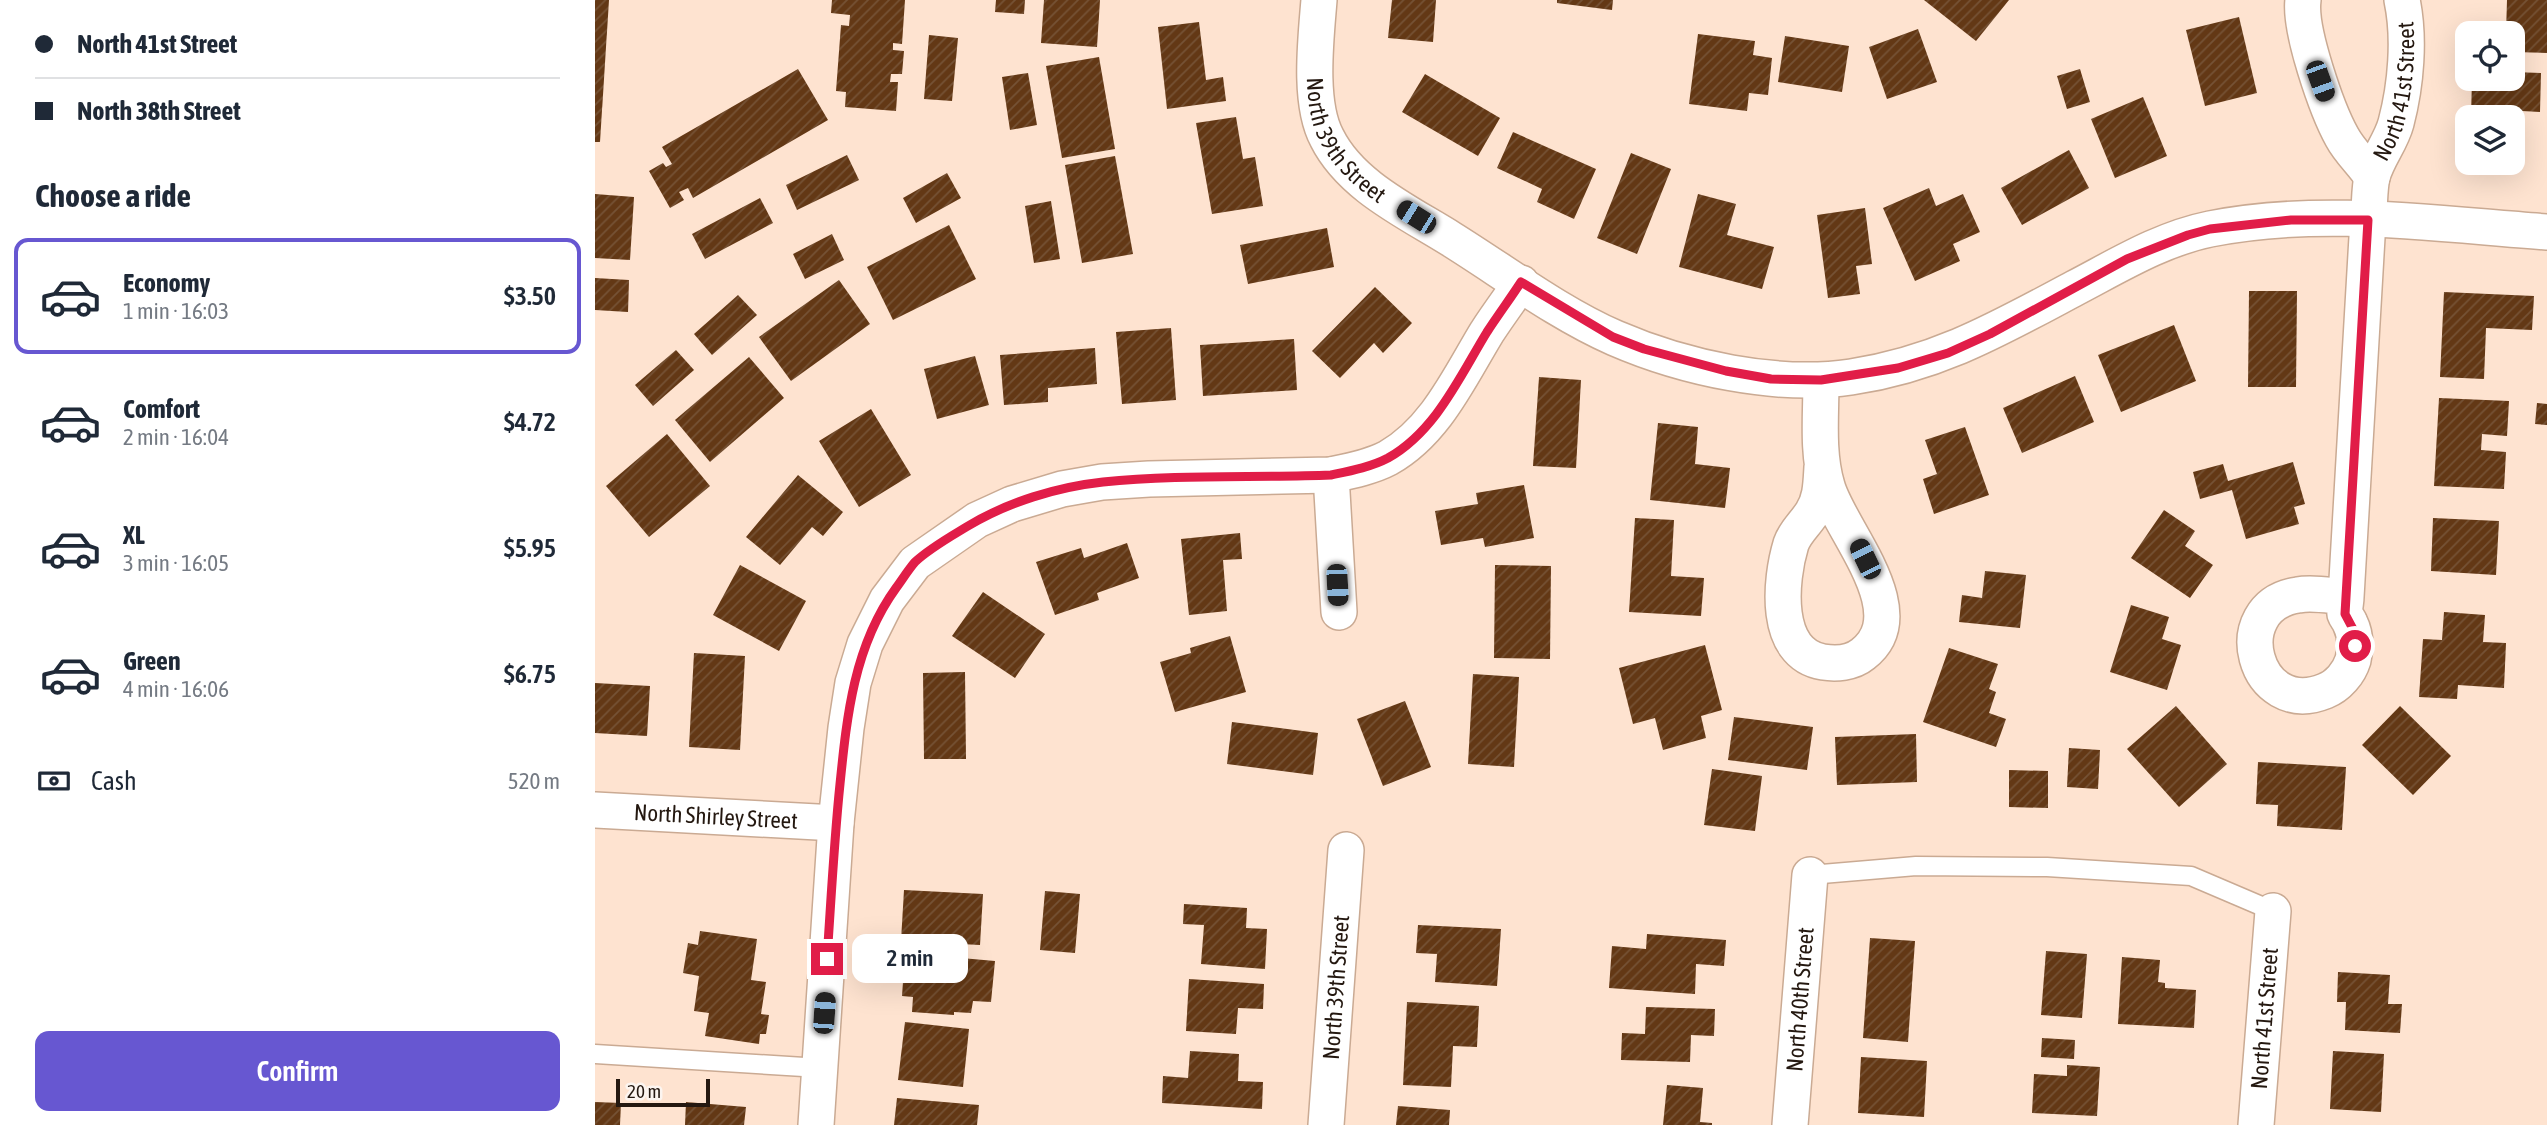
<!DOCTYPE html>
<meta charset="utf-8">
<style>
:root{--surface:#fff;--page:#f6f6f7;--text:#1f2937;--muted:#747a83;--line:#e0e1e3;--accent:#6757d1}
body{margin:0;font-family:"Asap Condensed",sans-serif;background:var(--page);color:var(--text);height:100vh;display:flex;flex-direction:column;font-size:26px;white-space:nowrap}
*{box-sizing:border-box;margin:0}
p{font-size:23px;color:var(--muted)}
.icon{flex:none;width:38px;height:38px;fill:none;stroke:currentColor;stroke-width:2;stroke-linecap:round;stroke-linejoin:round}
.map{position:relative;flex:1;overflow:hidden}
.side{display:flex;flex-direction:column;background:var(--surface);width:595px}
.side>*{flex:none}
.top-card{display:grid;align-content:center;height:154px;padding:0 35px;background:var(--surface)}
.fabs{position:absolute;left:1860px;top:21px;display:grid;gap:14px}
.fabs a{display:grid;place-items:center;width:70px;height:70px;border-radius:14px;background:var(--surface);box-shadow:0 7px 28px #0002;font-size:35px}
.scale{position:absolute;left:21px;bottom:18px;width:94px;box-sizing:border-box;padding-left:7px;border:4px solid #241810;border-top:0;font-size:19px;line-height:24px;white-space:nowrap;color:#241810;-webkit-text-stroke:5px #fcf5f0;paint-order:stroke}
.end{position:absolute;width:32px;height:32px;margin:-16px;border:9px solid #e11d48;background:#fff;box-shadow:0 0 0 4px #fff}
.from{border-radius:50%}
.bubble{position:absolute;height:49px;border-radius:14px;background:var(--surface);box-shadow:0 7px 28px #0002;font-size:23px;font-weight:600;line-height:49px;text-align:center}
.car{position:absolute;width:21px;height:42px;margin:-21px -10px;border-radius:9px;box-shadow:0 0 5px 2px #0007;background:linear-gradient(#222 24%,#8ab4d8 0 40%,#222 0 76%,#8ab4d8 0 86%,#222 0)}
.top-card b{display:flex;align-items:center;gap:24px;height:66px;font-size:26px}
.top-card b+b{border-top:2px solid var(--line)}
.top-card i{width:18px;height:18px;background:var(--text)}
ul{padding:0;list-style:none}
li{display:flex;align-items:center;gap:21px;height:116px;margin:0 14px 10px;padding:0 21px;border:4px solid transparent;border-radius:14px}
li div{flex:1}
li b{display:block;font-size:26px}
li em{font-style:normal;font-weight:600}
li.active{border-color:var(--accent)}
li>.icon{width:63px;height:63px;stroke-width:1.5}
h2{padding:0 35px;font-size:32px;line-height:84px}
.pay{display:flex;align-items:center;gap:18px;height:77px;padding:0 35px;font-size:26px}
.pay p{margin-inline-start:auto}
.action{display:flex;gap:14px;margin-top:auto;padding:14px 35px}
.action a{flex:1;height:80px;border-radius:14px;background:var(--accent);color:#fff;font-size:28px;font-weight:600;line-height:80px;text-align:center}
main{display:flex;flex:1;min-height:0}
.map>svg:first-child{display:block}
.building{fill:url(#building-hatch)}
.lines{fill:none;stroke-linecap:round;stroke-linejoin:round}
.service-casing{stroke:#caaa93;stroke-width:21}
.minor-casing{stroke:#caaa93;stroke-width:38}
.service{stroke:#fff;stroke-width:18}
.minor{stroke:#fff;stroke-width:35}
.route{stroke:#e11d48;stroke-width:9}
.labels{text-anchor:middle;stroke-width:7;stroke-linejoin:round;paint-order:stroke}
.street-label{font-size:23px;fill:#241810;stroke:#fcf5f0}
</style>
<main>
<section class="side">
<div class="top-card">
<b><i class="from"></i>North 41st Street</b>
<b><i></i>North 38th Street</b>
</div>
<h2>Choose a ride</h2>
<ul>
<li class="active"><svg class="icon" aria-label="car" viewBox="0 0 24 24"><path d="M5 17H2v-5l4-1 3-4h7l3 4 3 1v5h-3M9 17h6M6 11h13"/><circle cx="7" cy="17" r="2"/><circle cx="17" cy="17" r="2"/></svg><div><b>Economy</b><p>1 min · 16:03</p></div><em>$3.50</em></li>
<li><svg class="icon" aria-label="car" viewBox="0 0 24 24"><path d="M5 17H2v-5l4-1 3-4h7l3 4 3 1v5h-3M9 17h6M6 11h13"/><circle cx="7" cy="17" r="2"/><circle cx="17" cy="17" r="2"/></svg><div><b>Comfort</b><p>2 min · 16:04</p></div><em>$4.72</em></li>
<li><svg class="icon" aria-label="car" viewBox="0 0 24 24"><path d="M5 17H2v-5l4-1 3-4h7l3 4 3 1v5h-3M9 17h6M6 11h13"/><circle cx="7" cy="17" r="2"/><circle cx="17" cy="17" r="2"/></svg><div><b>XL</b><p>3 min · 16:05</p></div><em>$5.95</em></li>
<li><svg class="icon" aria-label="car" viewBox="0 0 24 24"><path d="M5 17H2v-5l4-1 3-4h7l3 4 3 1v5h-3M9 17h6M6 11h13"/><circle cx="7" cy="17" r="2"/><circle cx="17" cy="17" r="2"/></svg><div><b>Green</b><p>4 min · 16:06</p></div><em>$6.75</em></li>
</ul>
<div class="pay"><svg class="icon" aria-label="cash" viewBox="0 0 24 24"><path d="M3 7h18v10H3z"/><circle cx="12" cy="12" r="2"/></svg>Cash<p>520 m</p></div>
<div class="action"><a>Confirm</a></div>
</section>
<div class="map">
<svg width="1952" height="1125" viewBox="0 0 1952 1125">
<defs>
<pattern id="building-hatch" width="6" height="6" patternUnits="userSpaceOnUse" patternTransform="scale(1.75)"><rect width="6" height="6" fill="#633815"/><path d="M-1 1l2-2M0 6l6-6M5 7l2-2" fill="none" stroke="#755235"/></pattern>
</defs>
<rect width="100%" height="100%" fill="#fee3d0"/>
<g class="building">
<polygon points="0,0 14,0 5,142 0,142"/>
<polygon points="237,0 310,0 307,44 298,43 298,50 309,51 307,74 296,74 295,82 303,82 301,111 250,107 251,92 241,91 246,25 254,26 255,15 236,13"/>
<polygon points="401,0 430,0 429,14 400,12"/>
<polygon points="449,0 505,0 502,47 446,43"/>
<polygon points="797,0 841,0 838,42 793,38"/>
<polygon points="962,0 1018,0 1017,10 962,3"/>
<polygon points="1329,0 1414,0 1381,41"/>
<polygon points="1912,0 1952,0 1952,53 1918,52 1918,33 1911,33"/>
<polygon points="1644,17 1662,93 1610,106 1591,30"/>
<polygon points="604,22 611,80 628,77 631,101 572,109 563,27"/>
<polygon points="1323,29 1342,82 1292,99 1274,47"/>
<polygon points="1103,34 1160,41 1158,55 1177,58 1173,95 1154,93 1152,111 1094,104"/>
<polygon points="334,35 363,38 357,101 329,99"/>
<polygon points="1190,36 1254,46 1247,92 1183,82"/>
<polygon points="504,57 520,149 467,158 451,66"/>
<polygon points="203,69 233,120 98,198 93,188 84,192 89,200 75,208 54,171 68,163 71,167 77,164 67,147"/>
<polygon points="1485,69 1495,102 1472,109 1462,76"/>
<polygon points="1918,72 1946,73 1945,112 1927,111 1926,151 1918,151 1918,117 1876,117 1877,79 1918,79"/>
<polygon points="433,73 442,125 415,130 407,77"/>
<polygon points="830,74 905,118 883,156 807,112"/>
<polygon points="1548,97 1572,156 1520,178 1496,119"/>
<polygon points="641,117 648,159 660,157 668,206 617,214 601,123"/>
<polygon points="918,132 1001,169 979,219 942,202 947,189 902,168"/>
<polygon points="1474,150 1494,188 1427,225 1406,188"/>
<polygon points="1036,153 1076,169 1042,254 1002,238"/>
<polygon points="252,155 264,180 202,210 191,185"/>
<polygon points="520,156 538,254 487,263 470,165"/>
<polygon points="352,173 366,198 321,223 308,198"/>
<polygon points="1334,188 1341,206 1368,194 1385,232 1358,244 1365,261 1320,281 1288,208"/>
<polygon points="0,194 39,197 35,260 0,258"/>
<polygon points="1103,194 1141,204 1132,235 1179,247 1167,289 1084,267"/>
<polygon points="165,198 178,223 110,259 97,234"/>
<polygon points="456,201 465,259 439,263 430,206"/>
<polygon points="1270,208 1277,264 1261,266 1265,294 1233,298 1222,215"/>
<polygon points="354,225 381,279 298,320 272,267"/>
<polygon points="732,228 739,267 653,284 645,245"/>
<polygon points="237,234 249,260 210,279 198,254"/>
<polygon points="0,278 34,280 33,312 0,310"/>
<polygon points="244,280 275,324 196,381 164,337"/>
<polygon points="780,287 817,323 788,353 779,343 745,378 717,351"/>
<polygon points="1654,291 1702,291 1701,387 1653,387"/>
<polygon points="1849,292 1939,296 1937,330 1891,328 1889,379 1845,377"/>
<polygon points="143,295 162,315 117,355 99,334"/>
<polygon points="1579,325 1601,381 1526,412 1503,355"/>
<polygon points="576,328 581,400 527,404 521,332"/>
<polygon points="699,339 702,390 608,396 605,345"/>
<polygon points="500,348 502,384 453,388 453,402 409,405 405,355"/>
<polygon points="81,350 99,370 58,406 40,385"/>
<polygon points="380,356 394,405 342,419 329,369"/>
<polygon points="154,357 189,398 115,462 80,420"/>
<polygon points="1480,376 1499,422 1427,453 1408,408"/>
<polygon points="944,377 986,380 981,468 938,466"/>
<polygon points="1844,398 1914,401 1912,436 1887,434 1886,450 1911,452 1909,489 1839,486"/>
<polygon points="1942,403 1952,404 1952,425 1940,424"/>
<polygon points="276,409 316,475 264,507 224,441"/>
<polygon points="1063,423 1103,427 1100,464 1135,468 1130,508 1055,500"/>
<polygon points="1370,427 1394,495 1339,514 1328,479 1342,474 1330,440"/>
<polygon points="72,434 115,486 54,537 11,486"/>
<polygon points="1698,462 1710,504 1699,507 1704,524 1651,539 1637,490 1605,499 1598,472 1628,464 1633,481"/>
<polygon points="203,475 248,512 228,536 217,527 185,565 151,537"/>
<polygon points="929,485 939,538 890,547 888,538 846,545 840,511 883,504 881,493"/>
<polygon points="1569,510 1600,531 1590,546 1618,565 1595,598 1536,558"/>
<polygon points="1040,518 1079,520 1076,576 1109,578 1106,616 1034,612"/>
<polygon points="1838,518 1904,521 1901,575 1836,571"/>
<polygon points="645,533 647,559 628,560 632,611 594,615 586,539"/>
<polygon points="532,543 544,578 502,593 504,600 460,615 441,562 486,548 489,558"/>
<polygon points="145,565 211,601 184,651 118,615"/>
<polygon points="900,565 956,566 955,659 899,658"/>
<polygon points="1390,571 1431,575 1425,628 1364,622 1367,595 1387,598"/>
<polygon points="388,592 450,634 420,678 357,636"/>
<polygon points="1536,605 1574,617 1567,639 1586,645 1572,690 1515,672"/>
<polygon points="1849,612 1890,615 1888,642 1911,643 1909,688 1863,685 1862,699 1824,697 1828,639 1847,640"/>
<polygon points="635,636 651,692 580,712 565,662 596,653 595,648"/>
<polygon points="1110,645 1127,710 1106,716 1111,738 1068,750 1060,718 1038,724 1024,668"/>
<polygon points="1354,648 1403,664 1394,689 1401,692 1394,713 1411,719 1401,747 1328,722"/>
<polygon points="99,653 150,656 145,750 94,747"/>
<polygon points="370,672 371,759 329,759 328,673"/>
<polygon points="878,674 924,677 919,767 873,764"/>
<polygon points="0,683 55,686 52,736 0,733"/>
<polygon points="810,701 836,767 788,786 762,719"/>
<polygon points="1581,706 1632,764 1584,807 1532,749"/>
<polygon points="1805,706 1856,756 1818,795 1767,745"/>
<polygon points="1139,717 1218,727 1212,770 1133,760"/>
<polygon points="637,722 723,733 718,775 632,764"/>
<polygon points="1321,734 1322,782 1242,785 1240,737"/>
<polygon points="1474,748 1505,750 1503,789 1472,787"/>
<polygon points="1663,762 1751,767 1747,830 1682,826 1683,805 1661,804"/>
<polygon points="1117,769 1167,776 1160,831 1109,825"/>
<polygon points="1414,770 1453,771 1453,808 1414,807"/>
<polygon points="309,890 388,894 385,945 306,941"/>
<polygon points="450,891 485,894 480,953 445,950"/>
<polygon points="589,904 652,908 651,928 672,929 670,969 606,964 609,925 588,924"/>
<polygon points="823,925 906,929 902,986 840,982 842,954 821,953"/>
<polygon points="105,931 162,939 156,980 171,982 166,1014 174,1015 171,1034 165,1034 164,1044 110,1036 114,1013 99,1011 104,976 88,973 93,943 103,945"/>
<polygon points="1052,934 1131,940 1129,966 1101,964 1100,994 1014,988 1017,946 1051,949"/>
<polygon points="1275,938 1320,941 1313,1042 1268,1038"/>
<polygon points="1451,951 1492,954 1487,1018 1446,1015"/>
<polygon points="310,953 400,961 396,1002 378,1001 376,1013 359,1012 359,1015 317,1012 318,997 307,996"/>
<polygon points="1527,957 1565,960 1563,982 1570,983 1570,988 1601,990 1599,1028 1523,1024"/>
<polygon points="1743,972 1795,975 1793,1004 1807,1004 1805,1033 1750,1030 1751,1002 1742,1002"/>
<polygon points="594,979 669,984 668,1009 643,1008 641,1034 591,1031"/>
<polygon points="812,1002 884,1006 882,1047 858,1046 856,1087 808,1085"/>
<polygon points="1051,1007 1120,1009 1119,1036 1096,1035 1095,1062 1026,1060 1027,1033 1050,1034"/>
<polygon points="310,1022 374,1029 368,1087 303,1080"/>
<polygon points="1447,1038 1480,1040 1479,1059 1446,1057"/>
<polygon points="595,1051 644,1054 643,1081 668,1082 667,1109 567,1103 568,1076 593,1078"/>
<polygon points="1738,1051 1789,1054 1786,1112 1735,1109"/>
<polygon points="1266,1057 1332,1061 1329,1117 1263,1113"/>
<polygon points="1472,1065 1505,1067 1502,1116 1437,1113 1439,1074 1472,1076"/>
<polygon points="1072,1085 1108,1088 1105,1122 1117,1123 1117,1125 1068,1125"/>
<polygon points="302,1098 384,1105 382,1125 299,1125"/>
<polygon points="0,1102 26,1103 25,1125 0,1125"/>
<polygon points="91,1102 151,1107 149,1125 90,1125"/>
<polygon points="803,1106 855,1110 854,1125 801,1125"/>
</g>
<g class="lines">
<defs>
<g id="service">
<polyline points="1215,875 1321,866 1452,867 1596,876 1678,911"/>
<polyline points="0,1054 225,1068"/>
</g>
<g id="minor">
<path id="s1" d="M724,0c-3,38 -11,103 8,138 24,48 81,74 124,101 53,33 107,74 164,99 69,30 162,50 236,39 87,-13 149,-49 224,-89 44,-23 86,-49 135,-59 110,-22 226,-5 337,3"/>
<path d="M1708,0c-4,30 24,110 39,137 8,15 21,26 30,40"/>
<path d="M1226,381c0,34 -4,72 6,105 12,44 90,126 36,168 -11,9 -27,10 -40,8 -50,-8 -43,-82 -32,-118 4,-12 14,-20 21,-31 9,-14 9,-29 10,-46"/>
<polyline points="736,475 744,612"/>
<path id="s2" d="M1751,597c-15,-1 -33,-5 -48,-2 -74,11 -44,125 27,96 13,-5 24,-18 28,-31 3,-13 3,-25 -3,-37 -1,-3 -4,-6 -5,-9 -1,-5 1,-12 1,-17l22,-377c2,-14 1,-30 4,-43 5,-19 19,-35 24,-54 10,-38 14,-85 6,-123"/>
<path id="s3" d="M0,810l241,13"/>
<path d="M221,1125l20,-302 10,-95 7,-45 12,-39 22,-44 28,-37 62,-43 35,-16 50,-15 40,-7 47,-3 182,-4c19,-4 40,-8 57,-17 48,-27 72,-82 99,-126 11,-17 23,-33 34,-49"/>
<path id="s4" d="M731,1125l20,-275"/>
<path id="s5" d="M1195,1125l20,-250"/>
<path id="s6" d="M1661,1125l17,-214"/>
</g>
</defs>
<use href="#service" class="service-casing"/>
<use href="#minor" class="minor-casing"/>
<use href="#service" class="service"/>
<use href="#minor" class="minor"/>
</g>
<g class="lines">
<path class="route" d="M232,959c4,-58 7,-117 13,-175 7,-69 14,-138 56,-196 6,-8 12,-18 19,-26 15,-14 35,-25 53,-36 40,-24 89,-39 135,-44 75,-8 153,-4 228,-7 19,-4 40,-8 57,-17 48,-27 72,-82 99,-126 11,-17 23,-33 34,-50l92,55 31,12 82,22 45,8 50,1 77,-12 50,-15 42,-19 137,-75 61,-24 22,-6 81,-9h77l-23,394 8,15 2,17"/>
</g>
<g class="labels">
<g class="street-label">
<text dy="8" stroke="none"><textPath href="#s2" startOffset="840">North 41st Street</textPath></text>
<text dy="8" stroke="none"><textPath href="#s1" startOffset="150">North 39th Street</textPath></text>
<text dy="8" stroke="none"><textPath href="#s3" startOffset="121">North Shirley Street</textPath></text>
<text dy="8" stroke="none"><textPath href="#s4" startOffset="138">North 39th Street</textPath></text>
<text dy="8" stroke="none"><textPath href="#s5" startOffset="126">North 40th Street</textPath></text>
<text dy="8" stroke="none"><textPath href="#s6" startOffset="107">North 41st Street</textPath></text>
</g>
</g>
</svg>
<div class="fabs">
<a><svg class="icon" aria-label="locate" viewBox="0 0 24 24"><circle cx="12" cy="12" r="6"/><path d="M12 2v4M12 18v4M2 12h4M18 12h4"/></svg></a>
<a><svg class="icon" aria-label="layers" viewBox="0 0 24 24"><path d="M12 4l9 5-9 5-9-5zM3 14l9 5 9-5"/></svg></a>
</div>
<div class="scale">20 m</div>
<i class="end from" style="left:1760px;top:646px"></i>
<i class="end" style="left:232px;top:959px"></i>
<div class="bubble" style="left:257px;top:934px;width:116px">2 min</div>
<i class="car" style="left:1725px;top:81px;rotate:160deg"></i>
<i class="car" style="left:821px;top:217px;rotate:302deg"></i>
<i class="car" style="left:1270px;top:559px;rotate:334deg"></i>
<i class="car" style="left:742px;top:585px;rotate:177deg"></i>
<i class="car" style="left:229px;top:1013px;rotate:4deg"></i>
</div>
</main>
